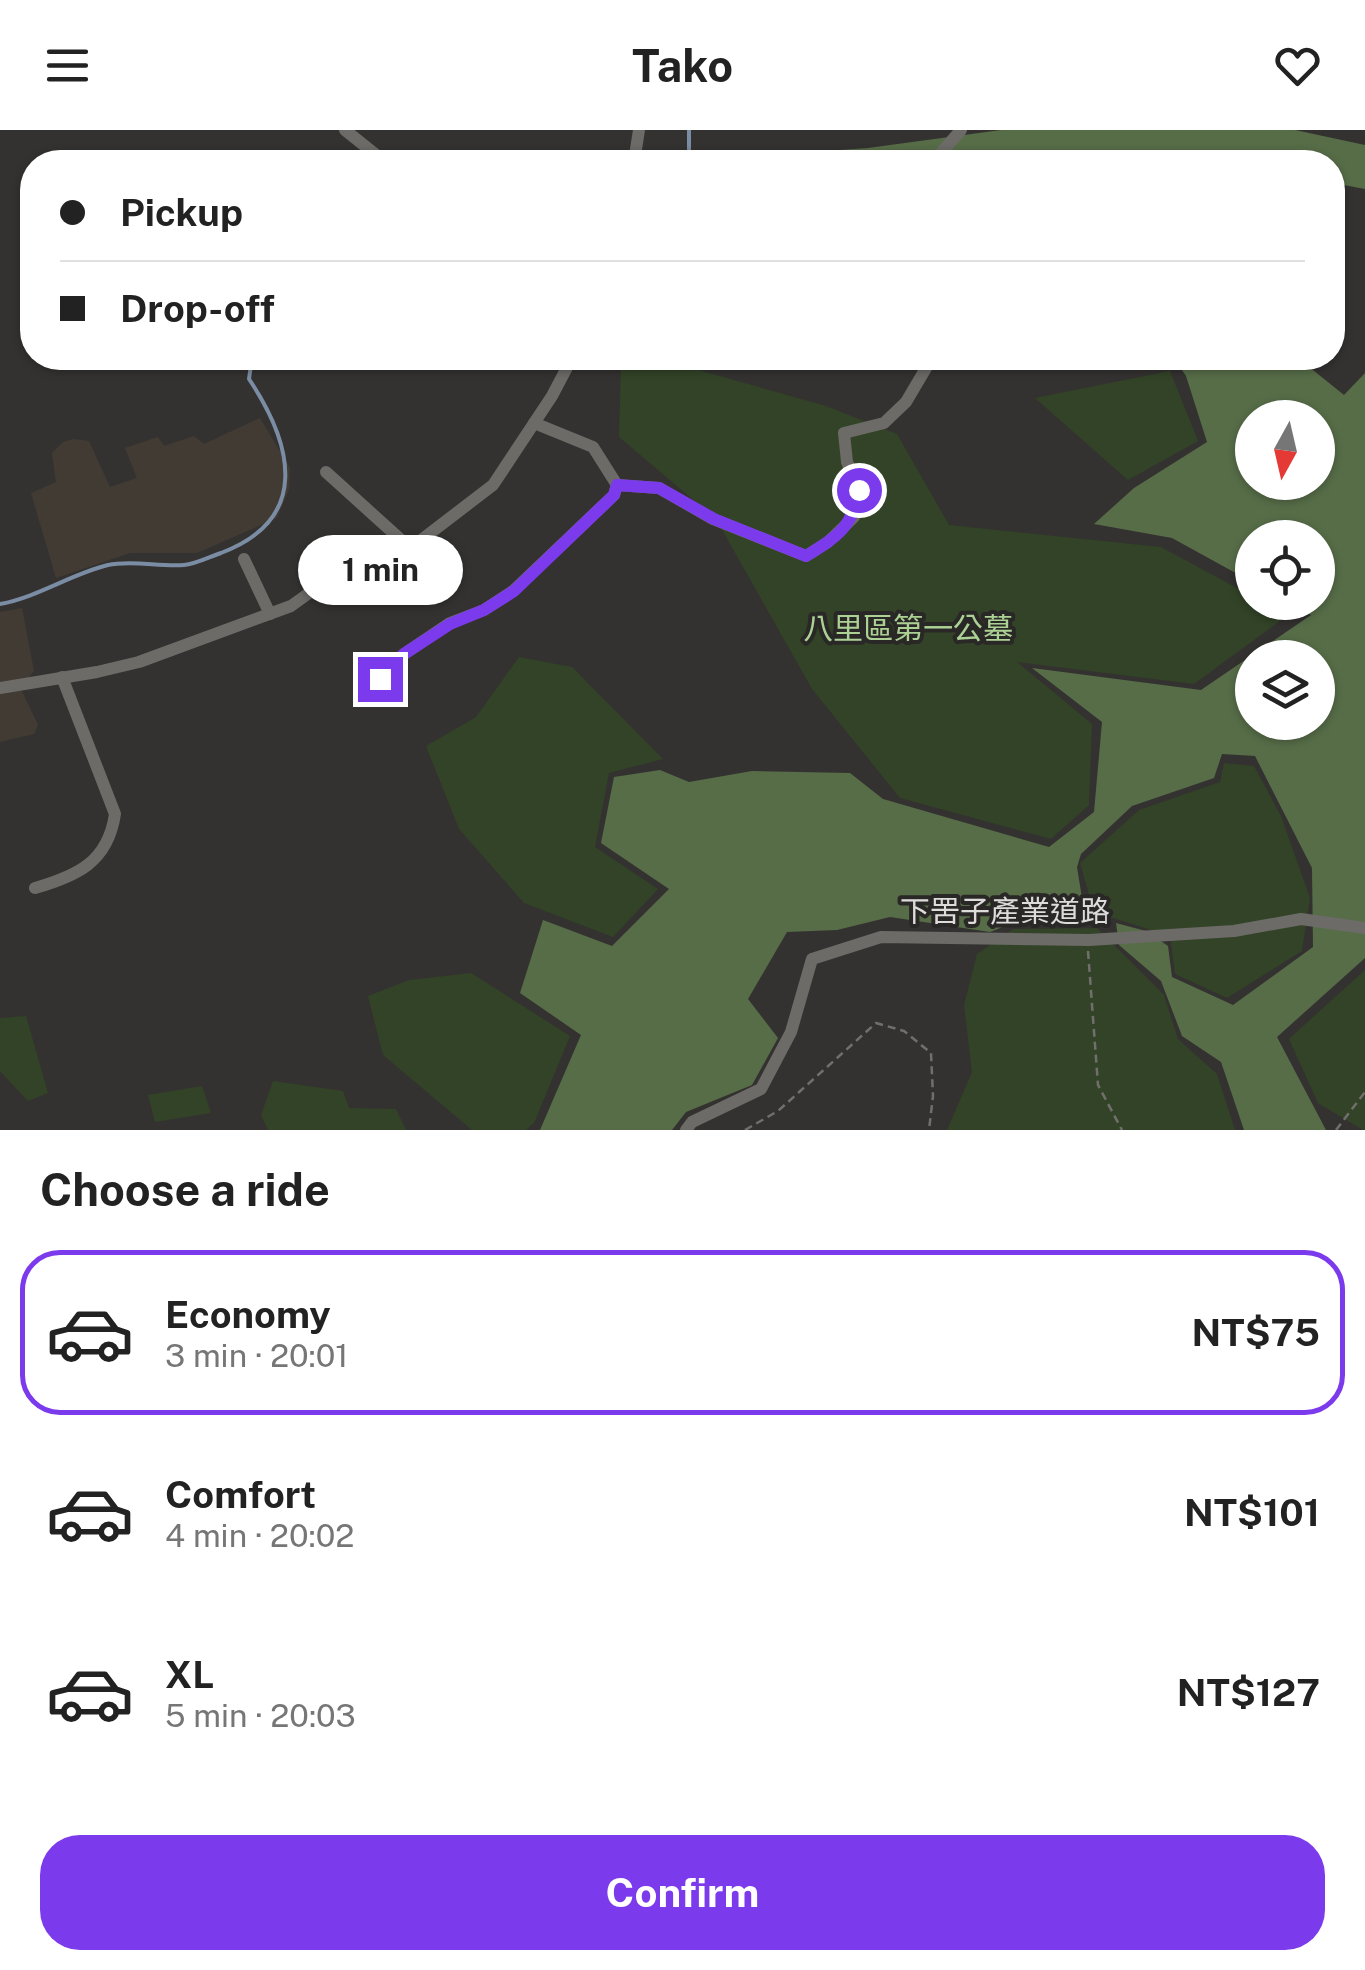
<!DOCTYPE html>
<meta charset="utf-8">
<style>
:root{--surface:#fff;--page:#f6f6f6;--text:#222;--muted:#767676;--line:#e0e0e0;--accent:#7c3aed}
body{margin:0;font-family:"Public Sans","Noto Sans TC",sans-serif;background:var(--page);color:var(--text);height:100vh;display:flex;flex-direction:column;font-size:38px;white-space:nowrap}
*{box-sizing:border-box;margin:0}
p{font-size:32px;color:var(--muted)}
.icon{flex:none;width:55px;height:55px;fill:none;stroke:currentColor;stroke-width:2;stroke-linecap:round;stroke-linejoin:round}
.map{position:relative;height:1000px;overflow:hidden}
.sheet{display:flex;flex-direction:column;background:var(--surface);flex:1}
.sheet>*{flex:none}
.top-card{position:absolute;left:20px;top:20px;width:1325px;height:220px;border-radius:40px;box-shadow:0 2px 8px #0004;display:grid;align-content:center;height:220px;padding:0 40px;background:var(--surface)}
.needle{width:65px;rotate:188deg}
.buttons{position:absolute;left:1235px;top:270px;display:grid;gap:20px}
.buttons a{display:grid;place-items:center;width:100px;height:100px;border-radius:50%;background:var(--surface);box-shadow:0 2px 8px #0004;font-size:50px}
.end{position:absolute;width:45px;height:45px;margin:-22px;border:12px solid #7c3aed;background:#fff;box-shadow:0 0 0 5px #fff}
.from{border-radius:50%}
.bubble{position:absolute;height:70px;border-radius:35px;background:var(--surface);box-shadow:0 2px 8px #0004;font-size:32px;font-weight:700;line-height:70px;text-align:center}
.top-card b{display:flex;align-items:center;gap:35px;height:95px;font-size:38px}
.top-card b+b{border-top:2px solid var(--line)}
.top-card i{width:25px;height:25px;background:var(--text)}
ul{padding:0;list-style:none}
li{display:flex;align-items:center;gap:30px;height:165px;margin:0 20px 15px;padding:0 20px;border:5px solid transparent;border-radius:40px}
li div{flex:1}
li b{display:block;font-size:38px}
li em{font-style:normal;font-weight:700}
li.current{border-color:var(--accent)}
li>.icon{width:90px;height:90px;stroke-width:1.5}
h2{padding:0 40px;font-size:45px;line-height:120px}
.button{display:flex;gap:20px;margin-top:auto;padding:20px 40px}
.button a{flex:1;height:115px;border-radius:40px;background:var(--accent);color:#fff;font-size:40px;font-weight:700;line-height:115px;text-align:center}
header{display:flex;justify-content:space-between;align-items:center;height:130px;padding:0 40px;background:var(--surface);font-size:45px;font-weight:700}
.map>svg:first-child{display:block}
.built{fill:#413b34}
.green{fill:#324327}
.forest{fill:#576d48;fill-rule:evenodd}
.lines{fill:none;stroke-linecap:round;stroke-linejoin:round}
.stream{stroke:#7b8da4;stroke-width:4}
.path{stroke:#716f6d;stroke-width:2.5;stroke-dasharray:8 5;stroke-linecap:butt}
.minor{stroke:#6d6b68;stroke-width:12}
.route{stroke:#7c3aed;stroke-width:12}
.labels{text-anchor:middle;stroke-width:8;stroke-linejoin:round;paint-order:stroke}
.park-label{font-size:30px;fill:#acd194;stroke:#2a2826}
.street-label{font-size:30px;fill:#dddcdb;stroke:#2a2826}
</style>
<header><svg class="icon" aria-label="menu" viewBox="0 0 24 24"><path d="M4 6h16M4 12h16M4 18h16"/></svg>Tako<svg class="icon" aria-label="heart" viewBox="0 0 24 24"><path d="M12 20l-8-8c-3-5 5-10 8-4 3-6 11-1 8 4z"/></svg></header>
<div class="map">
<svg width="1365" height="1000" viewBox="0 0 1365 1000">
<rect width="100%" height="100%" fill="#343230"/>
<g class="built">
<polygon points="260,288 290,338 289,359 277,388 197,423 130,423 56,448 31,363 56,352 52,323 63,312 74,309 89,311 110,357 137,348 125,318 158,307 164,316 194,306 204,314"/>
<polygon points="22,478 34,541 20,557 38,595 34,604 0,612 0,482"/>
</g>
<g class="green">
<polygon points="621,234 681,235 826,276 897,304 949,395 1161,417 1252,466 1252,472 1264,473 1288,485 1194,554 1017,532 1092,594 1089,675 1051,709 900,668 812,559 716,389 619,307"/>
<polygon points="1170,241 1198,311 1128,350 1035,268"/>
<polygon points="519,527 572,537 663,629 609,643 595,717 658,759 613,807 524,773 459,699 426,616 476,587"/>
<polygon points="1224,633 1254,636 1281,686 1310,768 1302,821 1227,868 1175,844 1170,806 1094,782 1080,733 1139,680 1220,652"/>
<polygon points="1097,798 1164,865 1178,909 1217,944 1235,1000 947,1000 972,942 964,875 977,824 1013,799"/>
<polygon points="1365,840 1365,1000 1363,1000 1318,973 1289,909"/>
<polygon points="471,843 570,906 534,993 526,1000 472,1000 383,925 368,866 409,850"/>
<polygon points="26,886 48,963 28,971 0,941 0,888"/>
<polygon points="273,951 343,961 349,978 396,979 406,1000 268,1000 261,985"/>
<polygon points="202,956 211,983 155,992 148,965"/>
</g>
<g class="forest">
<polygon points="1001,0 1295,0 1365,15 1365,59 1333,53 1332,32 1217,30 749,32 756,26 868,18"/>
<path d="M1174,228h124l46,37 21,-22v585l-88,79 49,93h-82l-23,-68 -39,-26 -21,-55 -42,-36 -3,-22 30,8 22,15 4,31 61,28 80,-58 -1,-79 -57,-112 -33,-2 -8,24 -82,28 -51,48 -4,13 9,56 -68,-2 -28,11 -100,-15 -53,13 -50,2 -39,67 30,39 -26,47 -66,27 -14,18h-132l41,-95 -61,-42 23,-73 69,26 57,-57 -68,-46 13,-66 46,-7 29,12 63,-11 98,2 33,26 166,48 45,-35 8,-90 -70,-54 169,22 110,-75 -21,-12 28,-1v-64h-66v44l-80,-44 -78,-14 40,-36 73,-46 -21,-66zM1252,288h66v64h-66zM1252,528h66v64h-66z"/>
</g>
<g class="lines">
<g class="stream">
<polyline points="689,32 689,0"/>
<path d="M0,474c38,-7 71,-30 108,-39 24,-5 52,2 76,0 12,-1 25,-8 37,-12 90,-34 72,-108 28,-174l3,-21"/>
</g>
<g class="path">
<polyline points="1088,821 1098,955 1122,1000"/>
<polyline points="745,1000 778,981 876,893 904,901 931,923 933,966 929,1000"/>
<polyline points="1336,1000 1365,962"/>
</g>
<g class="minor">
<polyline points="345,0 385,32"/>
<polyline points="634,32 639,0"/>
<polyline points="933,32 961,0"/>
<polyline points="326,342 410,418"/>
<polyline points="617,355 659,358 713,389 806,426 828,412 854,387 859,359 847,332 844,303 884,293 906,272 932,228"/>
<polyline points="244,429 270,484"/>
<polyline points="380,549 404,524 450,493 484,480 513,461 614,365 617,355 593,317 534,293"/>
<polyline points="0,558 97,542 139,532 291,476 330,448 399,427 493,355 552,266 572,228"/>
<path d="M35,758c42,-12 73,-26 80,-74l-53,-137"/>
<polyline points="686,1000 692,992 761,959 791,902 812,829 881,807 1089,810 1234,801 1301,789 1365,798"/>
</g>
</g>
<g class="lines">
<path class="route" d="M380,549l24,-25 46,-30 34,-14 30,-19 100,-96 3,-10 42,3 55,31 92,37c32,-20 46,-28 53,-66"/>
</g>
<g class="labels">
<g class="park-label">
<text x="908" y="509">八里區第一公墓</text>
</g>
<g class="street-label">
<text x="1005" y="792">下罟子產業道路</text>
</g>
</g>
</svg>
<div class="buttons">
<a><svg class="needle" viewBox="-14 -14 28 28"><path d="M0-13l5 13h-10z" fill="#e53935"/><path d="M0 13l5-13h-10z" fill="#767676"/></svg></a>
<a><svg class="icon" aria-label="locate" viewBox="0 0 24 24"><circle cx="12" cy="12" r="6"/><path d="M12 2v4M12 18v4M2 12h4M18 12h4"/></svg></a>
<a><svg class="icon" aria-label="layers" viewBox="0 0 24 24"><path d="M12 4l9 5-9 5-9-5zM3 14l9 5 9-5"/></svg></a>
</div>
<i class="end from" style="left:859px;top:360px"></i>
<i class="end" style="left:380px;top:549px"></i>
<div class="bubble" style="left:298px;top:405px;width:165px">1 min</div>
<div class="top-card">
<b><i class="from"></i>Pickup</b>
<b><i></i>Drop-off</b>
</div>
</div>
<section class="sheet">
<h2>Choose a ride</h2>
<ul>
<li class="current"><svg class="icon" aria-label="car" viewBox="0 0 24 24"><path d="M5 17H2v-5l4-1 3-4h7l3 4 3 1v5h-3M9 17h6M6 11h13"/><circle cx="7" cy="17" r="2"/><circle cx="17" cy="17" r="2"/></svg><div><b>Economy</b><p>3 min · 20:01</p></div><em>NT$75</em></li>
<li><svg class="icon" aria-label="car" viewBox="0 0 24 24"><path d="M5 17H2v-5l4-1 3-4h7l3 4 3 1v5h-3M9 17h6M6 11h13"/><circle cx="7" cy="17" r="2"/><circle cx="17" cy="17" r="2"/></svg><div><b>Comfort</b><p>4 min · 20:02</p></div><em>NT$101</em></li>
<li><svg class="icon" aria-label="car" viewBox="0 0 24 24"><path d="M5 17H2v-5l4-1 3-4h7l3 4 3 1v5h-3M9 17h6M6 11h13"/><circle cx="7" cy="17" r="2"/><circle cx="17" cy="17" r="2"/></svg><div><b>XL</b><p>5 min · 20:03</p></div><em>NT$127</em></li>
</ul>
<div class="button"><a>Confirm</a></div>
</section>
